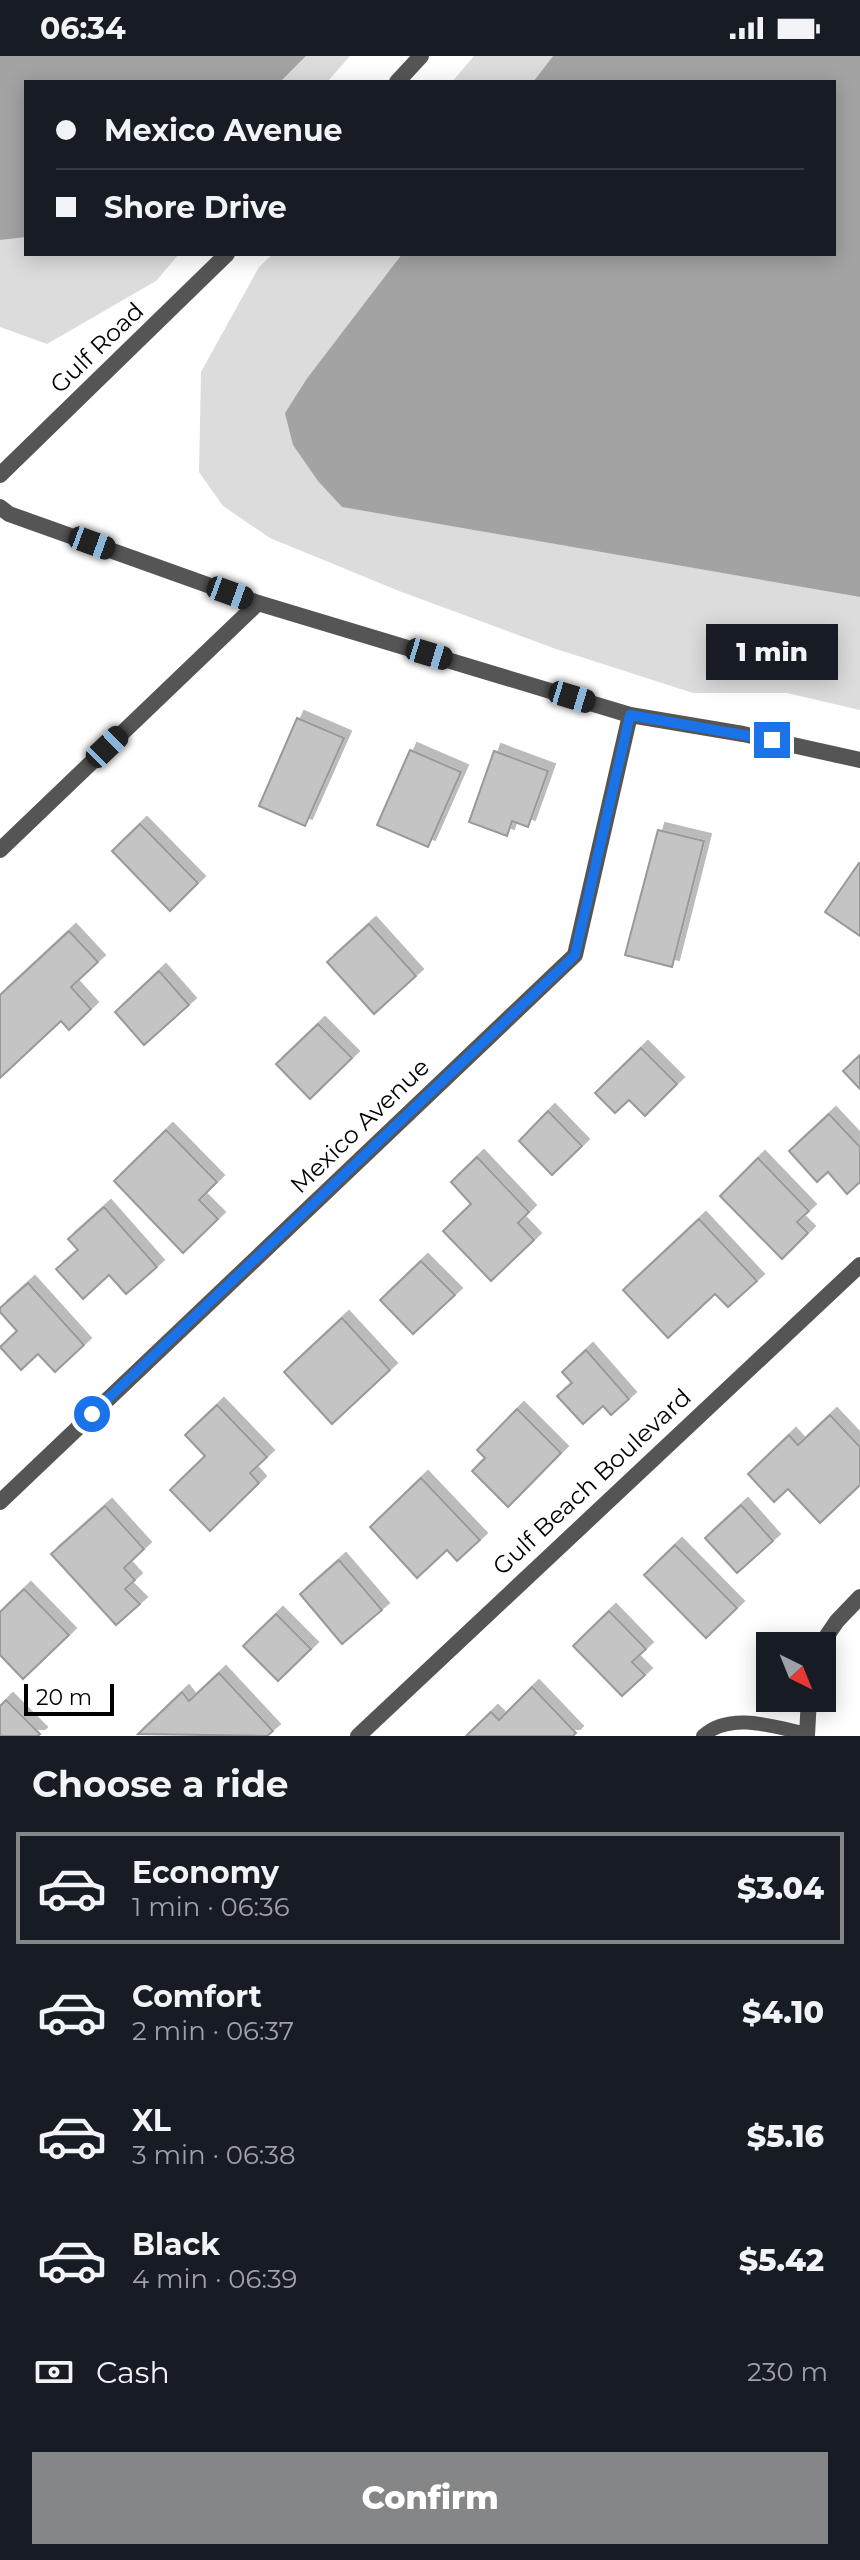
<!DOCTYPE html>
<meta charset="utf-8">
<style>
:root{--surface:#171b24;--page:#242831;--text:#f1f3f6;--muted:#9ea1a6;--line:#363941;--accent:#858687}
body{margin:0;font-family:Montserrat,sans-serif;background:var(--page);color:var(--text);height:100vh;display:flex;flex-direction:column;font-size:30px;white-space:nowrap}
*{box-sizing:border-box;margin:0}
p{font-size:26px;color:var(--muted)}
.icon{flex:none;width:44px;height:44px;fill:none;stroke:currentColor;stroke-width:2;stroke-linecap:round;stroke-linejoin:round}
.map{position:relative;height:1680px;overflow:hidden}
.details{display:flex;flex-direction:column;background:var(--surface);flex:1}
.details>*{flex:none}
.top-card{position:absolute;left:24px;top:24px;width:812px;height:176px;border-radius:0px;box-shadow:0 4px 20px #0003;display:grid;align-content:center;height:176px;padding:0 32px;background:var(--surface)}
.needle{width:52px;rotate:137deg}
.buttons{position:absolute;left:756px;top:1576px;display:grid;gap:16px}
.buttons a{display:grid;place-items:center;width:80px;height:80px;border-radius:0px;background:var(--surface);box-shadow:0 4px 20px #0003;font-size:40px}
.scale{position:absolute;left:24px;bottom:20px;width:90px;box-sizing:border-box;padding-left:8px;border:4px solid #000;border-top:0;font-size:22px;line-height:28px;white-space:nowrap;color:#000;-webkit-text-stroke:6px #fff;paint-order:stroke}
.end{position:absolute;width:36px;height:36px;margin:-18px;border:10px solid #1a73e8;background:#fff;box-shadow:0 0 0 4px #fff}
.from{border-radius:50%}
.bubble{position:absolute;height:56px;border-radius:0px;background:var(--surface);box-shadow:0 4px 20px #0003;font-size:26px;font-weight:800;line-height:56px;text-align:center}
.car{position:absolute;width:24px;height:48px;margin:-24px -12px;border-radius:10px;box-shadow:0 0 6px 2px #0007;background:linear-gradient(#222 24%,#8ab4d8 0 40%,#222 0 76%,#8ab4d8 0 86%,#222 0)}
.top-card b{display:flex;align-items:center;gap:28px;height:76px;font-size:30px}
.top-card b+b{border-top:2px solid var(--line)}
.top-card i{width:20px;height:20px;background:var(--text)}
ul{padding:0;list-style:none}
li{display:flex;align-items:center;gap:24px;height:112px;margin:0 16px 12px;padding:0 16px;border:4px solid transparent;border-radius:0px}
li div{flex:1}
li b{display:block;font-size:30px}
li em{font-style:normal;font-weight:800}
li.on{border-color:var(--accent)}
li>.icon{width:72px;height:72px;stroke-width:1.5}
h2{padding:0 32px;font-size:36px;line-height:96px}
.pay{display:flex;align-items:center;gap:20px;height:88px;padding:0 32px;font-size:30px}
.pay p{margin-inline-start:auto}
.primary-button{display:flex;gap:16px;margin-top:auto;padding:16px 32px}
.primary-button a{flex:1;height:92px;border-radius:0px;background:var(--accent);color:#fff;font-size:32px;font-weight:800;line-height:92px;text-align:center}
.status{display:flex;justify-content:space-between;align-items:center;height:56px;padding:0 40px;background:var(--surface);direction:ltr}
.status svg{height:22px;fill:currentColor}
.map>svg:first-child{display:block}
.green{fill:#dcdcdc}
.water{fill:#a3a3a3}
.building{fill:#c4c4c4;stroke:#999;stroke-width:2;filter:url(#shadow)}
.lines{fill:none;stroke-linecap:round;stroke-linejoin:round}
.service{stroke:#555;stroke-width:14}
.minor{stroke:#555;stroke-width:16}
.route{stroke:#1a73e8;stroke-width:10}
.labels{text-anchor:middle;stroke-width:6;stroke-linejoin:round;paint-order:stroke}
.street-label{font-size:24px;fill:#000;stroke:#fff}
</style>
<div class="status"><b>06:34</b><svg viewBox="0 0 49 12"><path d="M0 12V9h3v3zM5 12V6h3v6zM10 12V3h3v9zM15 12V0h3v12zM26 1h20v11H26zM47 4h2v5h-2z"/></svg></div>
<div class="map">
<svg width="860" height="1680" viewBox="0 0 860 1680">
<defs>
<filter id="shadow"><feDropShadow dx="7" dy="-7" stdDeviation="0" flood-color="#0004"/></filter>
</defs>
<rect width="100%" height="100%" fill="#fff"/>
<g class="green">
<polygon points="306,0 350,0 327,26 280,26"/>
<polygon points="474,0 553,0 533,26 452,26"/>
<polygon points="22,180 26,181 26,198 179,198 156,225 47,288 0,271 0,184"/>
<polygon points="273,198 402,198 308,321 341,450 860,541 860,654 787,637 693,637 556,593 399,535 270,482 223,450 199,416 201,316 259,211"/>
</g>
<g class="water">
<polygon points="0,0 306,0 280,26 26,26 26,181 0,184"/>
<polygon points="553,0 860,0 860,541 342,451 318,425 293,389 285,357 308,321 402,198 834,198 834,26 533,26"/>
</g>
<g class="building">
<polygon points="297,662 344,682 305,770 259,750"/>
<polygon points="410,694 461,716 428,791 377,769"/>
<polygon points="494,695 548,715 528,771 512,765 507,780 469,766"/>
<polygon points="140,768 198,827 170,855 112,795"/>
<polygon points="658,774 704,785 672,911 625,899"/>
<polygon points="859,807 860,808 860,880 825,856"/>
<polygon points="369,868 416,920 374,958 327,906"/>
<polygon points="69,875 98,906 71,931 91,953 69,974 61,965 0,1022 0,939"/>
<polygon points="159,915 189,949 144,989 115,956"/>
<polygon points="318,968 352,1002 310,1043 276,1008"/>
<polygon points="641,992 677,1028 645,1060 629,1044 615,1057 595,1037"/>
<polygon points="860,999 860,1033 843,1015"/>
<polygon points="548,1055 582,1090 552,1119 519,1085"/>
<polygon points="829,1058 860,1091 860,1126 847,1138 828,1116 817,1126 789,1095"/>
<polygon points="166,1074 217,1126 199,1144 218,1163 183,1197 114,1125"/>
<polygon points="477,1101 529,1156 518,1167 534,1184 491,1225 443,1175 471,1148 451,1126"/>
<polygon points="758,1102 809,1155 797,1166 808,1177 782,1203 720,1140"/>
<polygon points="104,1151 157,1211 126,1238 109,1219 83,1243 56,1213 78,1194 68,1183"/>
<polygon points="699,1163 757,1225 728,1251 715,1238 668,1282 623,1234"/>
<polygon points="421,1205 455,1239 413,1278 380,1244"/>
<polygon points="28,1227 84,1289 55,1316 38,1298 21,1314 0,1291 17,1275 0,1256 0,1252"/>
<polygon points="342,1262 390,1314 332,1368 284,1316"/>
<polygon points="586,1294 629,1343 611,1359 603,1350 583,1368 557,1340 572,1327 562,1316"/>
<polygon points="217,1349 267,1401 250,1417 259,1427 210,1475 170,1434 205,1400 185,1379"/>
<polygon points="517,1353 561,1397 508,1451 472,1415 485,1402 477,1394"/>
<polygon points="830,1359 860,1391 860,1429 820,1467 788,1433 774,1446 748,1418 789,1379 798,1389"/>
<polygon points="421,1422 480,1484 457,1505 447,1494 417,1522 370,1471"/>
<polygon points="741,1449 773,1485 737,1517 705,1482"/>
<polygon points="105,1450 144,1493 124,1512 135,1524 125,1533 140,1548 116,1569 51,1498"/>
<polygon points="675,1489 737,1552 706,1582 644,1519"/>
<polygon points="339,1504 382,1554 342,1588 300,1538"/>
<polygon points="24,1533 69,1579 23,1623 0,1599 0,1556"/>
<polygon points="609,1555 646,1593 632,1606 645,1619 622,1640 573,1590"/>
<polygon points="276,1558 311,1593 278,1625 243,1590"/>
<polygon points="219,1617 273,1675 267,1680 138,1678 182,1636 189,1645"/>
<polygon points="532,1631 576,1677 573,1680 466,1680 491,1656 499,1664"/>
<polygon points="6,1644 40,1678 38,1680 0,1680 0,1650"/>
</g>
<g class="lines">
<path class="service" d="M703,1680c27,-25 72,-9 104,-2"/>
<g class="minor">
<polyline points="397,26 421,0"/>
<polyline points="0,419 227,198"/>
<polyline points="0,451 9,458 258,547 630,659 743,678 860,704"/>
<polyline points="0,794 258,547"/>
<polyline points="0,1446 575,899 630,659"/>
<polyline points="820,1590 837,1565 860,1541"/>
<polyline points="358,1680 860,1209"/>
<polyline points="807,1680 809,1642"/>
</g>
</g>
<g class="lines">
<polyline class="route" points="92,1358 575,899 630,659 772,684"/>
</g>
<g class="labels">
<g class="street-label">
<text transform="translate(97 292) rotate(-44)" y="8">Gulf Road</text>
<text transform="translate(360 1070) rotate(-44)" y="8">Mexico Avenue</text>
<text transform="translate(592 1426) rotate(-43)" y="8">Gulf Beach Boulevard</text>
</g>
</g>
</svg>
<div class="buttons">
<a><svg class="needle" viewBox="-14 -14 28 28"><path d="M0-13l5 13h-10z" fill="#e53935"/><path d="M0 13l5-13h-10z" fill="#9ea1a6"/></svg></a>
</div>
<div class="scale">20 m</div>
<i class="end from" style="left:92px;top:1358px"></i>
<i class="end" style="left:772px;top:684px"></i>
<div class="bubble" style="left:706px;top:568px;width:132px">1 min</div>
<i class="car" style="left:92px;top:487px;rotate:110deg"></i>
<i class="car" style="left:230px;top:537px;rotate:110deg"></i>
<i class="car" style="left:429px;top:598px;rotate:107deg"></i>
<i class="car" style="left:572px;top:641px;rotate:107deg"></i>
<i class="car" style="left:107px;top:691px;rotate:46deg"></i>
<div class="top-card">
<b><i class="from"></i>Mexico Avenue</b>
<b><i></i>Shore Drive</b>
</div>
</div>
<section class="details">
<h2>Choose a ride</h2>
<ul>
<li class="on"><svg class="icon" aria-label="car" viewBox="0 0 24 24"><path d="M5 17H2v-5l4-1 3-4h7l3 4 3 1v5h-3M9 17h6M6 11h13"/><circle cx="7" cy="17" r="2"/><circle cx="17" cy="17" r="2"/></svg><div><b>Economy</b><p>1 min · 06:36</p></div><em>$3.04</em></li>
<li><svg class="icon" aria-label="car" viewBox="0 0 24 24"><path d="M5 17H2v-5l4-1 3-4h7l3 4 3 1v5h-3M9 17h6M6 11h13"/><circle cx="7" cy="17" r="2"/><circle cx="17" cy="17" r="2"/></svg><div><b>Comfort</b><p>2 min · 06:37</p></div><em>$4.10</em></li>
<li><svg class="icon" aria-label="car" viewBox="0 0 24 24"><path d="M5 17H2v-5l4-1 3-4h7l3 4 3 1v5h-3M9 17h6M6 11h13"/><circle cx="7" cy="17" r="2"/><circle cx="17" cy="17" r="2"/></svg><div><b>XL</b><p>3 min · 06:38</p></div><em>$5.16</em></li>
<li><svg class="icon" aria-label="car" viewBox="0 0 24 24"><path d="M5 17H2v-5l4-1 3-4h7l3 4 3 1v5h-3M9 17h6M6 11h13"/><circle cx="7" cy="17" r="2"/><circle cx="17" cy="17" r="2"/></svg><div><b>Black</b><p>4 min · 06:39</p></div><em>$5.42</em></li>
</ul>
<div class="pay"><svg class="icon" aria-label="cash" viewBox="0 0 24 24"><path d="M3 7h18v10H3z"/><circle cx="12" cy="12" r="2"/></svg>Cash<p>230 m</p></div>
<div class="primary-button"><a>Confirm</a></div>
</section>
